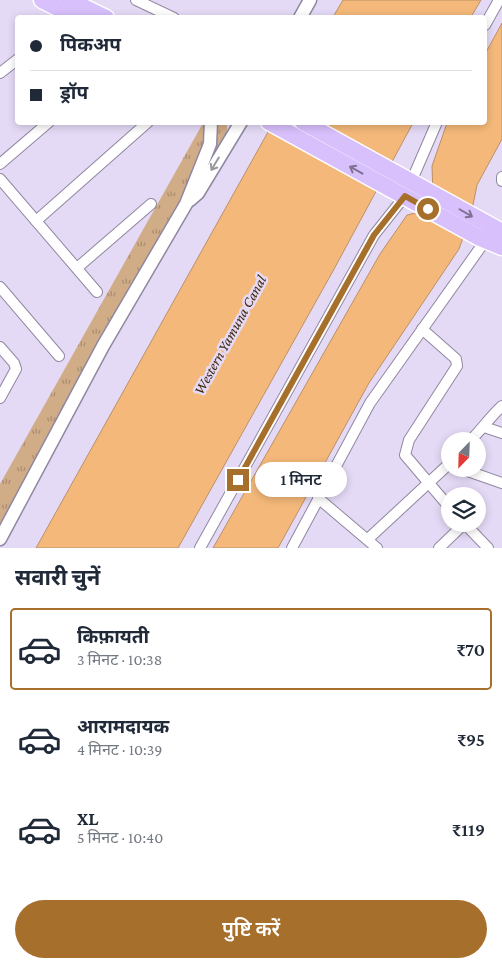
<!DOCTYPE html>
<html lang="hi">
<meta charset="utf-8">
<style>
:root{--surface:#fff;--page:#f6f6f7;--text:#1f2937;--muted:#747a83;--line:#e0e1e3;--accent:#a76f2c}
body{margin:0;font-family:"Crimson Pro","Noto Sans Devanagari",serif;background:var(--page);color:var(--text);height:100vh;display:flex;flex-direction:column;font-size:19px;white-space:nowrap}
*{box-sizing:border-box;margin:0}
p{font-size:16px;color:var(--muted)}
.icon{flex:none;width:28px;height:28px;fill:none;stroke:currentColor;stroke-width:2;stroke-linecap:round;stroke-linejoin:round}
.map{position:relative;height:548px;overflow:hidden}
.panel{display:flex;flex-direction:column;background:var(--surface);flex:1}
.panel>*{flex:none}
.banner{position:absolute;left:15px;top:15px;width:472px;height:110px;border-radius:5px;box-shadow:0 2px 8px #0003;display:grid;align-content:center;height:110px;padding:0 15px;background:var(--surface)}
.needle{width:32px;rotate:203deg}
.controls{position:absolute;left:441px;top:432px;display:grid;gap:10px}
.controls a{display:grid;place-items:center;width:45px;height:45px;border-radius:50%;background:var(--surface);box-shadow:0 2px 8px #0003;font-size:25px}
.end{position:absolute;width:22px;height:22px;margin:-11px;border:6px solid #a76f2c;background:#fff;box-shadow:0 0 0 2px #fff}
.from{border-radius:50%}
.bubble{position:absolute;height:35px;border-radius:18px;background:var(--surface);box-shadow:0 2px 8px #0003;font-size:16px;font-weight:600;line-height:35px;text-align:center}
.banner b{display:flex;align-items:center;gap:18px;height:48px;font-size:19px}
.banner b+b{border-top:1px solid var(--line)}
.banner i{width:12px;height:12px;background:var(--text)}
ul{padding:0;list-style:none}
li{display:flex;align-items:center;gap:15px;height:82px;margin:0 10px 8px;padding:0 5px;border:2px solid transparent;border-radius:5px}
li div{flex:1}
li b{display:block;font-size:19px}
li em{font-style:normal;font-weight:600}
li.selected{border-color:var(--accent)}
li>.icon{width:45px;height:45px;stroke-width:1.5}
h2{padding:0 15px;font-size:22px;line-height:60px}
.button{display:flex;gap:10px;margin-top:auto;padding:10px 15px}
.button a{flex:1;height:58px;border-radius:30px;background:var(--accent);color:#fff;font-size:20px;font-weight:600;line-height:58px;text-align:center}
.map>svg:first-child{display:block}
.grass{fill:url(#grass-tufts)}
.water{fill:#f4b97a;stroke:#bb9067}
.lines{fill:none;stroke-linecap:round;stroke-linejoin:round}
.minor-casing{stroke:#9087a1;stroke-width:12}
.tertiary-casing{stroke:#9087a1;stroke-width:15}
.trunk-casing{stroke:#fff;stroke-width:19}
.minor{stroke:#fff;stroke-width:10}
.tertiary{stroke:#fff;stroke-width:12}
.trunk{stroke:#d8c0fc;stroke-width:16}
.oneway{stroke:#9a989e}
.oneway2{stroke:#7e7192}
.route{stroke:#a76f2c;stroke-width:6}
.labels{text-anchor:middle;stroke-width:5;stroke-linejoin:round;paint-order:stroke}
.water-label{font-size:15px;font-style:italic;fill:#41290e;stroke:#e5daf6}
</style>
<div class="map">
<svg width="502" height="548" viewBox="0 0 502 548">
<defs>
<pattern id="grass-tufts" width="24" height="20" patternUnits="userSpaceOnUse" patternTransform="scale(1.25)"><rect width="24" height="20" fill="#d0ac87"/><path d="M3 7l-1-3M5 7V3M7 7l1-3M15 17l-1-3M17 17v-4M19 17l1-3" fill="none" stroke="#aa8d70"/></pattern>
</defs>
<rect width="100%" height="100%" fill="#e5daf6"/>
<polygon class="grass" points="203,123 227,123 227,138 0,545 0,484"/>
<g class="water">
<polygon points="343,0 481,0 471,17 333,17"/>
<polygon points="502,23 502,139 477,185 471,215 459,249 369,383 278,548 213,548 380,254 407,215 424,211 433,195 432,166 447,123 485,122 485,54"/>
<polygon points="273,123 413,123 333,271 178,548 36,548"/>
</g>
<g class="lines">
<defs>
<g id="minor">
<polyline points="136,0 174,18"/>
<polyline points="485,25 499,0"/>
<polyline points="0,73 18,59"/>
<polyline points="0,164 49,122"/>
<polyline points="502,177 502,181"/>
<polyline points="0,179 97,292"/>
<polyline points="36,221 148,122"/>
<polyline points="77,268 151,204"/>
<polyline points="0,287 59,356"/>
<polyline points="422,329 456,359 457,366 409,440 405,455 450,508"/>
<polyline points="0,347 14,363 16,369 0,398"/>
<polyline points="484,427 502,433"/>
<path d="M470,441c12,-12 20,-24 32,-35"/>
<polyline points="462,469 502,483"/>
<polyline points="318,498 377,548"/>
<polyline points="465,524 488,548"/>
<polyline points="368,539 450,463"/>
<polyline points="200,548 374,235 405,196 437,122"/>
<polyline points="292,548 370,403 485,241"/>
<polyline points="439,548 464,524"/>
</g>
<g id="tertiary">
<polyline points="300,18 310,0"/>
<polyline points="190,200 198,193 241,122"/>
<polyline points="0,539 103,346 186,204 210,144 211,122"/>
</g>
<g id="trunk">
<polyline points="42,0 78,18"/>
<polyline points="69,0 106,18"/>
<polyline points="269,122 478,237 502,247"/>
<polyline points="303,122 502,232"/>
</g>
</defs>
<use href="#minor" class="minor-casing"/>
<use href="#tertiary" class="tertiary-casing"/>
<use href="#trunk" class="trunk-casing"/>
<use href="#minor" class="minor"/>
<use href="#tertiary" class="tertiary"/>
<use href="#trunk" class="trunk"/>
</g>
<defs><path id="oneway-shaft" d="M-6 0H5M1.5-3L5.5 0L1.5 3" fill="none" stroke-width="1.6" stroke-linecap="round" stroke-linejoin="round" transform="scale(1.25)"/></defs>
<use class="oneway" href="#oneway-shaft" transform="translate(215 164) rotate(121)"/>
<g class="oneway2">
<use href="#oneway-shaft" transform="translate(356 170) rotate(-151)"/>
<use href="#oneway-shaft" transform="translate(466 213) rotate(30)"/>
</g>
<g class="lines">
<polyline class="route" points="238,480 374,235 405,196 428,209"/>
</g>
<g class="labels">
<g class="water-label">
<text transform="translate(230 335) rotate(-61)" y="5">Western Yamuna Canal</text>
</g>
</g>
</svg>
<div class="controls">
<a><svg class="needle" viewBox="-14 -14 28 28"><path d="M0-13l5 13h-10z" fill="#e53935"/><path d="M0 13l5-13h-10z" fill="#747a83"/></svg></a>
<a><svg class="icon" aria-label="layers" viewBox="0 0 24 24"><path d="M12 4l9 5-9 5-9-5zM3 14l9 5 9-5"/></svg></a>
</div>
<i class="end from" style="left:428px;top:209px"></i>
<i class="end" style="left:238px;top:480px"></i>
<div class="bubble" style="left:255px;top:462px;width:92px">1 मिनट</div>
<div class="banner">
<b><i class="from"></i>पिकअप</b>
<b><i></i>ड्रॉप</b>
</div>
</div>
<section class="panel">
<h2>सवारी चुनें</h2>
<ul>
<li class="selected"><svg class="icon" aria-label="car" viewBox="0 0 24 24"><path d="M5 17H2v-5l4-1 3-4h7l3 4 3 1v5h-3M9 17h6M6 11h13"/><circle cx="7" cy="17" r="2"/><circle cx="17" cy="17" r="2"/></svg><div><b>किफ़ायती</b><p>3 मिनट · 10:38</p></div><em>₹70</em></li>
<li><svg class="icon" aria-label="car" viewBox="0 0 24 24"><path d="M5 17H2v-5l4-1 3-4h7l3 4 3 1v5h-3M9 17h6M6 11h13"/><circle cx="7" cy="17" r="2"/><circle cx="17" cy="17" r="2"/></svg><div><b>आरामदायक</b><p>4 मिनट · 10:39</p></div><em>₹95</em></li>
<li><svg class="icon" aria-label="car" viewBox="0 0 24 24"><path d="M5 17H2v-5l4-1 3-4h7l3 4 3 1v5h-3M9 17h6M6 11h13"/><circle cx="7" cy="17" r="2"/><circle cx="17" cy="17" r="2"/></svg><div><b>XL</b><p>5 मिनट · 10:40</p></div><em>₹119</em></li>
</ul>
<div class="button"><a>पुष्टि करें</a></div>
</section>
